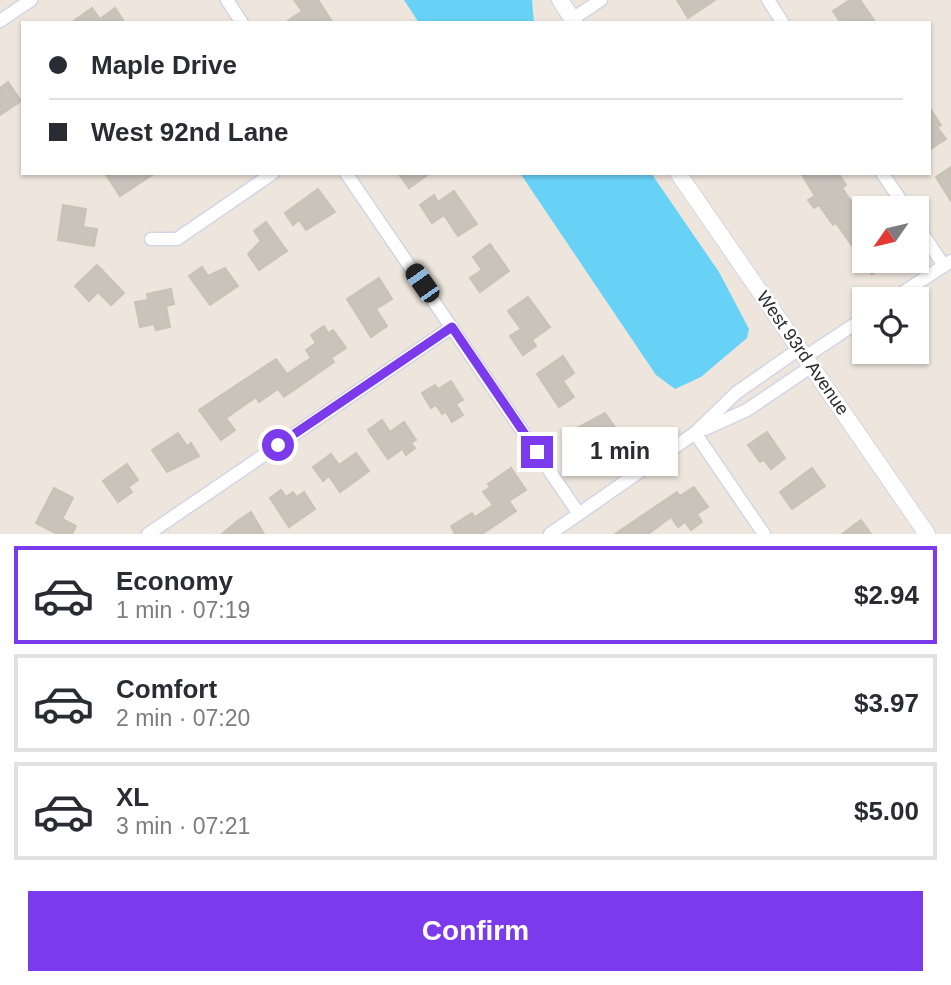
<!DOCTYPE html>
<meta charset="utf-8">
<style>
:root{--surface:#fff;--page:#f2f2f3;--text:#2b2b33;--muted:#7c7c81;--line:#e1e1e2;--accent:#7c3aed}
body{margin:0;font-family:Helvetica,sans-serif;background:var(--page);color:var(--text);height:100vh;display:flex;flex-direction:column;font-size:26px;white-space:nowrap}
*{box-sizing:border-box;margin:0}
p{font-size:23px;color:var(--muted)}
.icon{flex:none;width:38px;height:38px;fill:none;stroke:currentColor;stroke-width:2;stroke-linecap:round;stroke-linejoin:round}
.map{position:relative;height:534px;overflow:hidden}
.details{display:flex;flex-direction:column;background:var(--surface);flex:1}
.details>*{flex:none}
.hud{position:absolute;left:21px;top:21px;width:910px;height:154px;border-radius:0px;box-shadow:0 2px 5px #0004;display:grid;align-content:center;height:154px;padding:0 28px;background:var(--surface)}
.needle{width:46px;rotate:236deg}
.buttons{position:absolute;left:852px;top:196px;display:grid;gap:14px}
.buttons a{display:grid;place-items:center;width:77px;height:77px;border-radius:0px;background:var(--surface);box-shadow:0 2px 5px #0004;font-size:35px}
.end{position:absolute;width:32px;height:32px;margin:-16px;border:9px solid #7c3aed;background:#fff;box-shadow:0 0 0 4px #fff}
.from{border-radius:50%}
.bubble{position:absolute;height:49px;border-radius:0px;background:var(--surface);box-shadow:0 2px 5px #0004;font-size:23px;font-weight:700;line-height:49px;text-align:center}
.car{position:absolute;width:21px;height:42px;margin:-21px -10px;border-radius:9px;box-shadow:0 0 5px 2px #0007;background:linear-gradient(#222 24%,#8ab4d8 0 40%,#222 0 76%,#8ab4d8 0 86%,#222 0)}
.hud b{display:flex;align-items:center;gap:24px;height:66px;font-size:26px}
.hud b+b{border-top:2px solid var(--line)}
.hud i{width:18px;height:18px;background:var(--text)}
ul{padding:12px 0 0;list-style:none}
li{display:flex;align-items:center;gap:21px;height:98px;margin:0 14px 10px;padding:0 14px;border:4px solid var(--line);border-radius:0px}
li div{flex:1}
li b{display:block;font-size:26px}
li em{font-style:normal;font-weight:700}
li.active{border-color:var(--accent)}
li>.icon{width:63px;height:63px;stroke-width:1.5}
.action{display:flex;gap:14px;margin-top:auto;padding:14px 28px}
.action a{flex:1;height:80px;border-radius:0px;background:var(--accent);color:#fff;font-size:28px;font-weight:700;line-height:80px;text-align:center}
.map>svg:first-child{display:block}
.water{fill:#68d2f6}
.building{fill:#c9c3bc;stroke:#c9c2b5;stroke-width:2}
.lines{fill:none;stroke-linecap:round;stroke-linejoin:round}
.minor-casing{stroke:#d1d5e5;stroke-width:15}
.tertiary-casing{stroke:#d1d5e5;stroke-width:18}
.minor{stroke:#fff;stroke-width:12}
.tertiary{stroke:#fff;stroke-width:16}
.route{stroke:#7c3aed;stroke-width:9}
.labels{text-anchor:middle;stroke-width:5;stroke-linejoin:round;paint-order:stroke}
.street-label{font-size:18px;fill:#2b2b2b;stroke:#fff}
</style>
<div class="map">
<svg width="951" height="534" viewBox="0 0 951 534">
<rect width="100%" height="100%" fill="#eee6dc"/>
<g class="water">
<polygon points="404,0 532,0 534,23 419,23"/>
<polygon points="520,173 651,173 719,272 749,329 747,338 701,377 675,389 656,375"/>
</g>
<g class="building">
<polygon points="294,0 318,0 333,23 285,23 302,11"/>
<polygon points="677,0 715,0 688,18"/>
<polygon points="850,0 860,0 876,23 841,23 833,11"/>
<polygon points="92,8 100,19 115,8 125,23 71,23"/>
<polygon points="8,82 21,101 0,115 0,88"/>
<polygon points="929,107 941,125 937,127 946,139 929,150"/>
<polygon points="951,167 951,201 936,177"/>
<polygon points="105,173 155,173 120,196"/>
<polygon points="398,173 430,173 409,188"/>
<polygon points="801,173 838,173 846,185 842,188 864,220 864,261 891,261 872,274 836,223 833,225 819,205 814,208 808,200 815,196"/>
<polygon points="318,189 335,212 306,230 299,220 293,225 285,213"/>
<polygon points="454,191 477,224 458,236 444,215 432,223 420,205 434,195 438,202"/>
<polygon points="63,205 86,209 83,227 97,229 94,246 58,240"/>
<polygon points="266,222 287,251 259,270 248,254 261,241 254,231"/>
<polygon points="490,244 509,271 480,292 470,278 482,270 473,257"/>
<polygon points="97,265 124,293 111,305 98,292 89,301 75,286"/>
<polygon points="202,267 208,276 225,268 238,286 210,305 189,276"/>
<polygon points="379,278 392,299 376,309 387,326 371,337 347,299"/>
<polygon points="171,289 174,304 166,306 170,327 156,330 154,324 140,327 135,302 148,300 147,294"/>
<polygon points="528,297 550,327 532,340 536,346 523,355 510,336 521,329 508,311"/>
<polygon points="324,326 328,333 333,330 346,348 331,358 334,362 284,397 278,389 259,402 256,397 226,418 235,430 221,440 199,410 276,359 287,374 311,358 306,350 316,343 311,335"/>
<polygon points="563,356 574,373 563,381 574,397 559,407 537,374"/>
<polygon points="451,381 463,400 456,404 463,415 452,422 446,412 442,414 436,405 431,408 422,393 435,385 438,389"/>
<polygon points="605,413 624,440 607,452 599,441 588,448 575,429"/>
<polygon points="382,420 390,432 404,422 416,440 411,443 415,448 406,455 402,449 388,459 368,430"/>
<polygon points="767,432 785,458 771,469 764,460 760,462 748,445"/>
<polygon points="178,433 187,446 191,443 199,456 167,472 152,450"/>
<polygon points="356,453 369,471 340,492 329,476 323,481 313,467 331,454 339,465"/>
<polygon points="127,464 138,480 128,487 132,492 118,502 103,481"/>
<polygon points="511,468 526,490 509,501 516,511 482,534 455,534 451,526 472,513 475,517 493,505 483,492 490,487 488,484"/>
<polygon points="812,468 825,486 792,509 780,492"/>
<polygon points="694,487 708,507 697,514 702,522 691,530 685,522 678,527 671,517 648,534 615,534 677,492 680,496"/>
<polygon points="54,488 73,498 62,519 76,526 72,534 57,534 36,523"/>
<polygon points="281,490 286,497 293,492 297,497 304,492 315,509 289,527 270,498"/>
<polygon points="251,512 264,534 222,534 236,522"/>
<polygon points="861,520 871,534 842,534"/>
</g>
<g class="lines">
<defs>
<g id="minor">
<polyline points="227,0 242,23"/>
<polyline points="768,0 783,23"/>
<polyline points="572,19 601,0"/>
<polyline points="0,21 31,0"/>
<polyline points="346,173 579,514"/>
<polyline points="882,173 906,208"/>
<polyline points="917,225 944,266"/>
<polyline points="151,239 177,239 273,173"/>
<polyline points="893,299 951,261"/>
<polyline points="805,357 864,318"/>
<polyline points="705,429 747,410 812,366"/>
<polyline points="695,433 764,534"/>
<polyline points="148,534 452,327"/>
<polyline points="550,534 695,433 736,393 799,349"/>
</g>
<g id="tertiary">
<polyline points="560,0 575,23"/>
<polyline points="678,173 927,534"/>
</g>
</defs>
<use href="#minor" class="minor-casing"/>
<use href="#tertiary" class="tertiary-casing"/>
<use href="#minor" class="minor"/>
<use href="#tertiary" class="tertiary"/>
</g>
<g class="lines">
<polyline class="route" points="278,445 452,327 537,452"/>
</g>
<g class="labels">
<g class="street-label">
<text transform="translate(803 353) rotate(55)" y="6">West 93rd Avenue</text>
</g>
</g>
</svg>
<div class="buttons">
<a><svg class="needle" viewBox="-14 -14 28 28"><path d="M0-13l5 13h-10z" fill="#e53935"/><path d="M0 13l5-13h-10z" fill="#7c7c81"/></svg></a>
<a><svg class="icon" aria-label="locate" viewBox="0 0 24 24"><circle cx="12" cy="12" r="6"/><path d="M12 2v4M12 18v4M2 12h4M18 12h4"/></svg></a>
</div>
<i class="end from" style="left:278px;top:445px"></i>
<i class="end" style="left:537px;top:452px"></i>
<div class="bubble" style="left:562px;top:427px;width:116px">1 min</div>
<i class="car" style="left:422px;top:283px;rotate:325deg"></i>
<div class="hud">
<b><i class="from"></i>Maple Drive</b>
<b><i></i>West 92nd Lane</b>
</div>
</div>
<section class="details">
<ul>
<li class="active"><svg class="icon" aria-label="car" viewBox="0 0 24 24"><path d="M5 17H2v-5l4-1 3-4h7l3 4 3 1v5h-3M9 17h6M6 11h13"/><circle cx="7" cy="17" r="2"/><circle cx="17" cy="17" r="2"/></svg><div><b>Economy</b><p>1 min · 07:19</p></div><em>$2.94</em></li>
<li><svg class="icon" aria-label="car" viewBox="0 0 24 24"><path d="M5 17H2v-5l4-1 3-4h7l3 4 3 1v5h-3M9 17h6M6 11h13"/><circle cx="7" cy="17" r="2"/><circle cx="17" cy="17" r="2"/></svg><div><b>Comfort</b><p>2 min · 07:20</p></div><em>$3.97</em></li>
<li><svg class="icon" aria-label="car" viewBox="0 0 24 24"><path d="M5 17H2v-5l4-1 3-4h7l3 4 3 1v5h-3M9 17h6M6 11h13"/><circle cx="7" cy="17" r="2"/><circle cx="17" cy="17" r="2"/></svg><div><b>XL</b><p>3 min · 07:21</p></div><em>$5.00</em></li>
</ul>
<div class="action"><a>Confirm</a></div>
</section>
